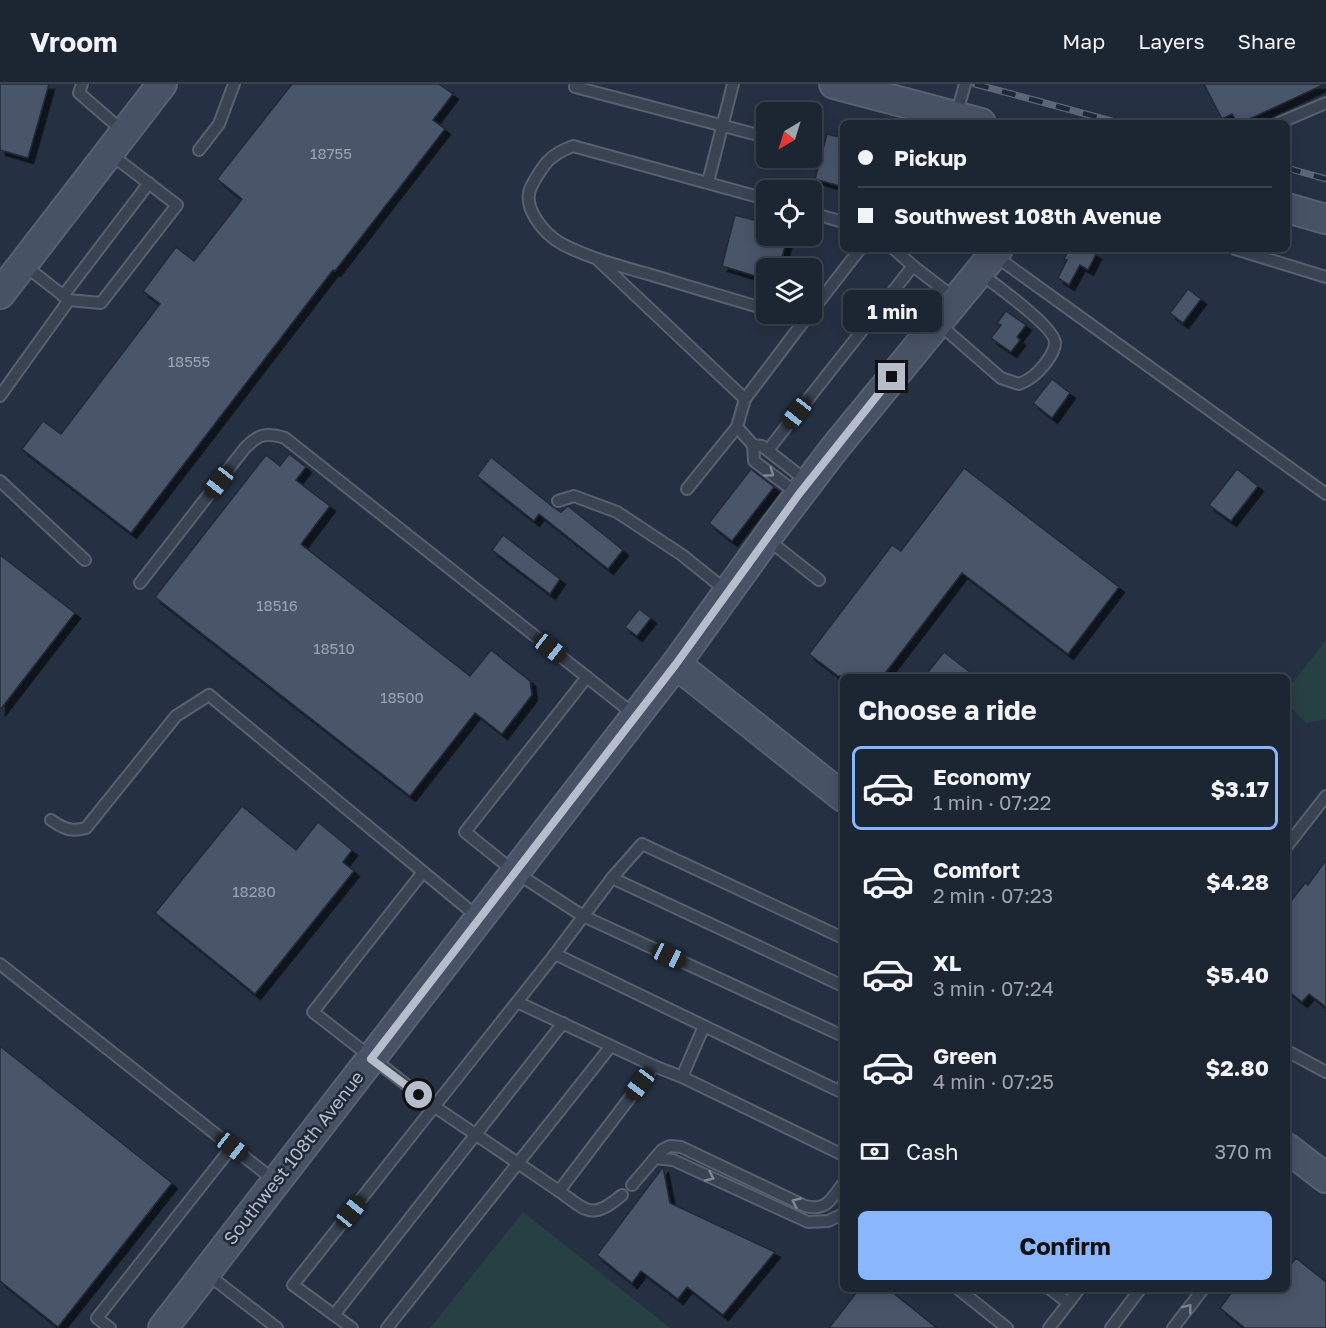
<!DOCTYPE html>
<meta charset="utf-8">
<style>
:root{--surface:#1c2532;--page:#252d3a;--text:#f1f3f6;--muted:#a0a5ac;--line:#3a424d;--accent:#8ab6fd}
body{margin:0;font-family:"Golos Text",sans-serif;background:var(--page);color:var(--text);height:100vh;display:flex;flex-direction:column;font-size:22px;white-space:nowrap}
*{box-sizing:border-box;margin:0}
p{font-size:20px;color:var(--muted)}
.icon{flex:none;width:33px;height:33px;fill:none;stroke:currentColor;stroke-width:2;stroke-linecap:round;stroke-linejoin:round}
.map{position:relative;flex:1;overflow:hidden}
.drawer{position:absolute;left:840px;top:590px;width:450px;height:618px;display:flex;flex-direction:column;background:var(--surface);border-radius:9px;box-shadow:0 3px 15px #0003,0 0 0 2px var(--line)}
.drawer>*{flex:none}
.top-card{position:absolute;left:840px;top:36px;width:450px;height:132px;border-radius:9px;box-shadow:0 3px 15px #0003,0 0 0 2px var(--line);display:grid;align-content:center;height:132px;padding:0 18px;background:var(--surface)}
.needle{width:39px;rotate:218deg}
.controls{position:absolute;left:756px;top:18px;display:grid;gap:12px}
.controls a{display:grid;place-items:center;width:66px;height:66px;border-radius:9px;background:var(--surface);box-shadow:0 3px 15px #0003,0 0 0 2px var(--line);font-size:30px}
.end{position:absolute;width:27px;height:27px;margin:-14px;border:8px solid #b6becc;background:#111;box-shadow:0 0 0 3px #111}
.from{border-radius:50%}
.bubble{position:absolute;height:42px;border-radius:9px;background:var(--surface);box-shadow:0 3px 15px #0003,0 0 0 2px var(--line);font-size:20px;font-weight:700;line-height:42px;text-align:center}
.car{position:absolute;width:18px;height:36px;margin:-18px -9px;border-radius:8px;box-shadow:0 0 4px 2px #0007;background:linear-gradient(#222 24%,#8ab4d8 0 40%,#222 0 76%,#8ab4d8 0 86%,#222 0)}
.top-card b{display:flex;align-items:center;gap:21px;height:57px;font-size:22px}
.top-card b+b{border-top:2px solid var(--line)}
.top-card i{width:15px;height:15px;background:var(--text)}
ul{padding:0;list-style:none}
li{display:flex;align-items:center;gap:18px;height:84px;margin:0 12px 9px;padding:0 6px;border:3px solid transparent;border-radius:9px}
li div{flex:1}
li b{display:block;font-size:22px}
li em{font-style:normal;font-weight:700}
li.active{border-color:var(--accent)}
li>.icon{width:54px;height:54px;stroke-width:1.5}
h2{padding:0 18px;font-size:27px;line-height:72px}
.pay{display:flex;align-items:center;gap:15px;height:66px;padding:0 18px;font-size:22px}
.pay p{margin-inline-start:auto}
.action{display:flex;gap:12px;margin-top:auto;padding:12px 18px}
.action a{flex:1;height:69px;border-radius:9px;background:var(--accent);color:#111;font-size:24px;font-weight:700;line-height:69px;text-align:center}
header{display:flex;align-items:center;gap:36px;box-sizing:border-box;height:84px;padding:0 30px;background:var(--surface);border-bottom:2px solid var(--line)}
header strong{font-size:28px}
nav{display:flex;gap:33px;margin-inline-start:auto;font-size:21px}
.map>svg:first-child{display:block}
.green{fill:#274043}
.building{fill:#495569;stroke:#202a39;stroke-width:1.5;filter:url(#shadow)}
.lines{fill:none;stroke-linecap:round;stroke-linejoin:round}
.lane-casing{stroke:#57616f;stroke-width:14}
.secondary-casing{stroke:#57616f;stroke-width:32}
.lane{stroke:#394352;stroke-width:10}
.secondary{stroke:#475265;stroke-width:28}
.rail-casing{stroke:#5b6779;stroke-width:7}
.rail{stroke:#1e2837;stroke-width:4.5;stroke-dasharray:14;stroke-linecap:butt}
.oneway{stroke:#7e8795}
.route{stroke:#b6becc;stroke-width:8}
.labels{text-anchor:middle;stroke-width:5;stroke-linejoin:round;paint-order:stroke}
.number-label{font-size:15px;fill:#9ba4b3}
.street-label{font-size:18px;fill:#b6becc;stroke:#1e2837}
</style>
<header>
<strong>Vroom</strong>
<nav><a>Map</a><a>Layers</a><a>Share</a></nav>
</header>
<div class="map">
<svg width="1326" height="1244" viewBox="0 0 1326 1244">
<defs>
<filter id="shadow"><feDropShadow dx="5.5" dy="5.5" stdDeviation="0" flood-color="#0009"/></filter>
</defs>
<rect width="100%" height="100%" fill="#253143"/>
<g class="green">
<polygon points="1326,556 1326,635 1306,639 1291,624 1291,601"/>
<polygon points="523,1128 670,1244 430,1244"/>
</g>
<g class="building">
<polygon points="0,0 49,0 28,74 0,66"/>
<polygon points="292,0 439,0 453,10 433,36 445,45 335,187 333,186 131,449 22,365 43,337 61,350 160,220 143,207 176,163 194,177 242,115 217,95"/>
<polygon points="1204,0 1325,0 1241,39 1237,39 1232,30 1222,35"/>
<polygon points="827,50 843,54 843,103 815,95"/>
<polygon points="735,131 766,139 766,152 788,152 779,184 766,184 766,195 722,182"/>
<polygon points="1069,165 1087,165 1096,170 1088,186 1080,181 1069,201 1058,194 1067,176 1064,175"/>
<polygon points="1188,205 1201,215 1183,239 1170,229"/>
<polygon points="1006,227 1026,241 1017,253 1020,256 1011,268 991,254 1001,241 997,239"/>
<polygon points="1052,295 1070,309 1052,334 1033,319"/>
<polygon points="289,370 306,383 296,396 330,422 301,460 470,592 491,566 530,597 532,611 502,650 475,629 410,712 155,513 266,371 280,382"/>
<polygon points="491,373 553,423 561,428 568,422 623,466 608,485 539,430 534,437 477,392"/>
<polygon points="964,384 1119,503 1068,570 962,489 883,592 838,592 809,570 892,461 901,467"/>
<polygon points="751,385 774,403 732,457 709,439"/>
<polygon points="1237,385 1258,402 1231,437 1209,421"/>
<polygon points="503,451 560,495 550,510 492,466"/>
<polygon points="0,471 75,529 0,626"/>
<polygon points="639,525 651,534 637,552 625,543"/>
<polygon points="944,568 975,592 925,592"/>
<polygon points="242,722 296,766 318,738 352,766 343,778 354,787 255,910 155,829"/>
<polygon points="1326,776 1326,923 1309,910 1302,918 1287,906 1287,822 1305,799 1308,801"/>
<polygon points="0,962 172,1099 58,1243 0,1197"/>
<polygon points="663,1083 670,1119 775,1168 723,1231 687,1203 678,1215 641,1187 632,1199 597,1171"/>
<polygon points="1296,1174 1326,1198 1326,1244 1245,1244 1220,1224 1235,1204 1287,1204 1287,1185"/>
<polygon points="860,1204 887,1204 937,1244 829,1244"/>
</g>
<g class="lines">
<defs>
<g id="lane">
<polyline points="82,0 79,9 124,48"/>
<polyline points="575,3 766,53"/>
<polyline points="956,32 965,0"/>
<polyline points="1279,39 1326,19"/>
<polyline points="812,64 813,65"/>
<polyline points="199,66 219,40 234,0"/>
<polyline points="708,98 733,0"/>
<path d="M766,115l-193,-53c-23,9 -29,17 -41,39 -12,21 12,49 30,59 27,14 57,22 86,30 40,12 79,24 118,35"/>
<polyline points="812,129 843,138"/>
<polyline points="1235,165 1326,193"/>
<polyline points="994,171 1326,410"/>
<polyline points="599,177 745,315"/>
<polyline points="24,181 69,216 101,219 177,121 109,69"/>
<polyline points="913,182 956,215"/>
<polyline points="63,212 149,99"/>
<polyline points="812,227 860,165"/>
<polyline points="780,230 804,237 807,233"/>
<polyline points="804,237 745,315 737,343 753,361 762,362 808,398"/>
<path d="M939,240l62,54 18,6c11,-4 19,-11 26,-20 4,-6 10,-13 10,-21 1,-15 -62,-60 -75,-70"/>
<polyline points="0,312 69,216"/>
<polyline points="753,361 754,377 798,410"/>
<polyline points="768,366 913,182 894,165"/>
<polyline points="0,397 85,476"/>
<polyline points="687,405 737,343"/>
<polyline points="558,417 574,412 617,428 682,471 728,508"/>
<polyline points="767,455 819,496"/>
<path d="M140,499l105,-135c14,-14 21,-16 40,-10l351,278"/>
<polyline points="587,593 465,748 515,788 583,832 843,952"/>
<path d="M51,736c13,9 20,12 35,8l90,-112 33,-21 270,223"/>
<polyline points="1287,762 1326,712"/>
<polyline points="423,788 313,928 435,1023 559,1107"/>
<polyline points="612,794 642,760 843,854"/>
<polyline points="555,870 517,918 654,982"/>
<polyline points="0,880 232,1063"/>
<polyline points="704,942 839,1007 843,1001"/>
<polyline points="1287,967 1326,988"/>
<polyline points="682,993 704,942 555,870 612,794 843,902"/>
<polyline points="655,1074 673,1076 808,1138 828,1137 843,1130"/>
<path d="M632,1101l30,-35 8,-4 11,1 124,59c22,5 25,-6 38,-22"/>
<path d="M622,1111c-30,25 -34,17 -63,-4l95,-125 28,11 161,78"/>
<polyline points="206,1189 277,1244"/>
<polyline points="957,1204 1007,1244"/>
<polyline points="1049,1204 1068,1219"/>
<polyline points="334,1231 563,939"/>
<polyline points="110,1244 97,1234 232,1063 274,1096"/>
<polyline points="352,1244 293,1201 517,918"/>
<polyline points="387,1244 611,962"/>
<polyline points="1049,1244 1080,1204"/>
<polyline points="1111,1244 1141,1204"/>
<polyline points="1173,1244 1204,1204"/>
</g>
<g id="secondary">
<polyline points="834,0 981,39"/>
<polyline points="1287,124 1326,135"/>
<polyline points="0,210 162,0"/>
<polyline points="676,580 843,713"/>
<polyline points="1287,1064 1326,1094"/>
<polyline points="163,1244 676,580 774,444 834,365 998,165"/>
</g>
</defs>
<use href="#lane" class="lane-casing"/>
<use href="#secondary" class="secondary-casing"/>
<use href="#lane" class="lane"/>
<use href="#secondary" class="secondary"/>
<defs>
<g id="rail">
<polyline points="975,0 1119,39"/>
<polyline points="1287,84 1326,95"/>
</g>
</defs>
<use href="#rail" class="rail-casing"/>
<use href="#rail" class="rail"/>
</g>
<defs><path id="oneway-chevron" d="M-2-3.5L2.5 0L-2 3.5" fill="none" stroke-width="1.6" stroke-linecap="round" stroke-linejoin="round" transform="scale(1.5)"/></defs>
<g class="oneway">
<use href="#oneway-chevron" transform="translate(770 389) rotate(36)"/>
<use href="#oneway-chevron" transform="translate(710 1093) rotate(25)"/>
<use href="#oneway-chevron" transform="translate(796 1118) rotate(-155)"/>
<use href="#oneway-chevron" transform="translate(1188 1224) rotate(-52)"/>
</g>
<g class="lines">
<polyline class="route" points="419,1011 371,975 676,580 799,410 892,293"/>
</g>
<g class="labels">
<g class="number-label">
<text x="331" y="75">18755</text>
<text x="189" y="283">18555</text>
<text x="277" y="527">18516</text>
<text x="334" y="570">18510</text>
<text x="402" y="619">18500</text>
<text x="254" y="813">18280</text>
</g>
<g class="street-label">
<text transform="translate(294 1074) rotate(-52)" y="6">Southwest 108th Avenue</text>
</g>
</g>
</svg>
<div class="controls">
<a><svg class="needle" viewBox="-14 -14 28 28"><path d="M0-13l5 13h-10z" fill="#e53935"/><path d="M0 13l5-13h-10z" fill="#a0a5ac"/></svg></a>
<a><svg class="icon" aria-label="locate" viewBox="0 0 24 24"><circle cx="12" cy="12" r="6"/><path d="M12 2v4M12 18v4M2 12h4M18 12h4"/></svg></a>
<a><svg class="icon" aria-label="layers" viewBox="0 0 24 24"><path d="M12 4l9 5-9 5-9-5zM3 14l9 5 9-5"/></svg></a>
</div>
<i class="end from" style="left:419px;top:1011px"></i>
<i class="end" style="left:892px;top:293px"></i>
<div class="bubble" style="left:843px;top:206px;width:99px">1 min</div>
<i class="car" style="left:797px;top:329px;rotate:218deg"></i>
<i class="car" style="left:219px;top:398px;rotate:218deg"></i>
<i class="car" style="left:550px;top:564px;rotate:128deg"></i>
<i class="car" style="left:669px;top:872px;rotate:115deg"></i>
<i class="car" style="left:640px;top:1000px;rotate:217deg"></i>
<i class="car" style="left:232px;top:1063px;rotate:128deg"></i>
<i class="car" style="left:351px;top:1128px;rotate:39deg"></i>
<div class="top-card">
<b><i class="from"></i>Pickup</b>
<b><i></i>Southwest 108th Avenue</b>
</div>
<section class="drawer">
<h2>Choose a ride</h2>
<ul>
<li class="active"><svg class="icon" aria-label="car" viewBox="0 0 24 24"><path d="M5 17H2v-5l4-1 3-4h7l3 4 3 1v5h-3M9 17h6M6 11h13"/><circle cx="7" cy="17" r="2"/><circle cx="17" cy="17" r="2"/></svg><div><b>Economy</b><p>1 min · 07:22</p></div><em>$3.17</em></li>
<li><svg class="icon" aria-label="car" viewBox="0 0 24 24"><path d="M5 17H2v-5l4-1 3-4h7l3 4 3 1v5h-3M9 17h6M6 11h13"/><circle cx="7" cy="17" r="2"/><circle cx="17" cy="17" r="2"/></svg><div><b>Comfort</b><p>2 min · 07:23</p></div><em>$4.28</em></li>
<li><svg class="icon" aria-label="car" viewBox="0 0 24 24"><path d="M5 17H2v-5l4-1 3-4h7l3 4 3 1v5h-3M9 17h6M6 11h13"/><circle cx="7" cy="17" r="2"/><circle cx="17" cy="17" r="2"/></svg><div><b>XL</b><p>3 min · 07:24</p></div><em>$5.40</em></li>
<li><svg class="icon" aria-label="car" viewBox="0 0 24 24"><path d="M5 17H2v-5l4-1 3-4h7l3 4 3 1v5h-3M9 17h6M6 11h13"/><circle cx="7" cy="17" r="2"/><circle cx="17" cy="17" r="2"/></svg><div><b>Green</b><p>4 min · 07:25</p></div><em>$2.80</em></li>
</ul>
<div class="pay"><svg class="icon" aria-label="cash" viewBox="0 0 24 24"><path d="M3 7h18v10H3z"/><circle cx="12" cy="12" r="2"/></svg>Cash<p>370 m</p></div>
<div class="action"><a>Confirm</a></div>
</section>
</div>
